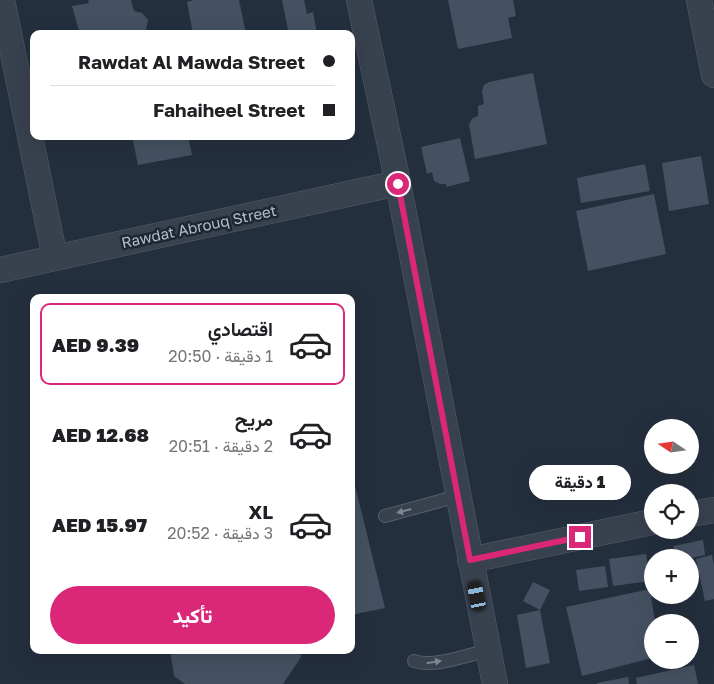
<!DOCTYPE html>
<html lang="ar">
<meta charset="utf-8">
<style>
:root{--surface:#fff;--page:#f6f6f6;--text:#202124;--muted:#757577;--line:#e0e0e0;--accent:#db2777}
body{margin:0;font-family:"Golos Text",Vazirmatn,sans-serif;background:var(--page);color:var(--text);direction:rtl;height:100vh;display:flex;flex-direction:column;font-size:19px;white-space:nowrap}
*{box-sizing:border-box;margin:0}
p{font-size:16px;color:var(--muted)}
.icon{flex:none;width:28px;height:28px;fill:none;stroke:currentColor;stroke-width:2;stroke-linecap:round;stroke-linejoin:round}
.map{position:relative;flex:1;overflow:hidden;direction:ltr}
.side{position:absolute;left:30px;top:294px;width:325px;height:360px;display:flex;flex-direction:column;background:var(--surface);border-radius:10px;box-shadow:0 5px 20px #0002;direction:rtl}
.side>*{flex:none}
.top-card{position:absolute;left:30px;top:30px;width:325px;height:110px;border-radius:10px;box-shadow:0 5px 20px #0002;direction:rtl;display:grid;align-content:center;height:110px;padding:0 20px;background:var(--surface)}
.needle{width:32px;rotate:283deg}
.controls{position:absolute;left:644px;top:419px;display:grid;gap:10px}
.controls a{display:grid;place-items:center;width:55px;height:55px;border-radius:50%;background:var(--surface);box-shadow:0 5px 20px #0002;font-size:25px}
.end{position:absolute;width:22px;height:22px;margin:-11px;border:6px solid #db2777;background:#fff;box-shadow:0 0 0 2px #fff}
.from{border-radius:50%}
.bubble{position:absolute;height:35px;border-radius:18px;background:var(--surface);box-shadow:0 5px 20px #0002;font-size:16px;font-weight:800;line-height:35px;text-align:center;direction:rtl}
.car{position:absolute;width:15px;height:30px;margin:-15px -8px;border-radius:6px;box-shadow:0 0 4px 1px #0007;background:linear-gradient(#222 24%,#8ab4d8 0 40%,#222 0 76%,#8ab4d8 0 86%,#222 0)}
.top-card b{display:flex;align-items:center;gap:18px;height:48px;font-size:19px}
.top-card b+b{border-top:1px solid var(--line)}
.top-card i{width:12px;height:12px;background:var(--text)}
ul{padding:9px 0 0;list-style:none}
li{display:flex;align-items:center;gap:15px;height:82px;margin:0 10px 8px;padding:0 10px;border:2px solid transparent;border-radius:10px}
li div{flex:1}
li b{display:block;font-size:19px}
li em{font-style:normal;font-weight:800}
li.active{border-color:var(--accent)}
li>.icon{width:45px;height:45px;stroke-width:1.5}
.action{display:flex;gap:10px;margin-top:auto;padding:10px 20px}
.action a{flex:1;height:58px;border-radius:30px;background:var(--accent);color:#fff;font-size:20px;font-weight:800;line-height:58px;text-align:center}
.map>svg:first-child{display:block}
.building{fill:#455162}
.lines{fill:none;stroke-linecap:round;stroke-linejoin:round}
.service-casing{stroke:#565f6c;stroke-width:14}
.minor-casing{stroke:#565f6c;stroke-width:26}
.service{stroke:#38414e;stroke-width:12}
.minor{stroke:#38414e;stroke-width:25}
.oneway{fill:#7c8592}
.route{stroke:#db2777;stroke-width:6}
.labels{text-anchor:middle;stroke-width:5;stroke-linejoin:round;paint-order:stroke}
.street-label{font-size:15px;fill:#b4bcc9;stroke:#1d2633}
</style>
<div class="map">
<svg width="714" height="684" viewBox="0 0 714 684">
<rect width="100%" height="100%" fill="#242f3e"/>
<g class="building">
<polygon points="88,0 131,0 134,11 142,13 148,20 145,34 80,34 72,6 89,3"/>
<polygon points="194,0 239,0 246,34 193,34 187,2"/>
<polygon points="282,0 304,0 307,14 313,12 317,34 289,34"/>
<polygon points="448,0 513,0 516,16 508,18 512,38 458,49"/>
<polygon points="533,73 547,144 475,159 469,124 473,118 478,116 478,106 484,104 482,91 484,85 489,82"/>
<polygon points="132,136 188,136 192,155 138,165"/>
<polygon points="460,138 470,181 446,187 446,184 440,184 434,181 432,172 427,174 421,147"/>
<polygon points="701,156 709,204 669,211 662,163"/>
<polygon points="645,164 650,191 581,203 577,178"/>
<polygon points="654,194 666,254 588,271 576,211"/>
<polygon points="351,469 385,608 351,615"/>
<polygon points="703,540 705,555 691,558 675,558 673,546"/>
<polygon points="646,554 650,581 613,586 609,559"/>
<polygon points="712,555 714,566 714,599 705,601 696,559"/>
<polygon points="605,566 608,587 579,591 576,570"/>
<polygon points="533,582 550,590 540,610 523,601"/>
<polygon points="650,589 655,622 652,622 652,658 582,676 566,607"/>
<polygon points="540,610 550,663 526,668 517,615"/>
<polygon points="170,650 300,650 301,657 283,684 185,684 174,676"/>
<polygon points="694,665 698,684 637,684 636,678"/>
<polygon points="628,677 629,684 597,684 597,683"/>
</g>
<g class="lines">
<defs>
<g id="service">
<polyline points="385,516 458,496"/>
<path d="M414,661c20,7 53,-6 74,-11"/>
</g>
<g id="minor">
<polyline points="2,0 55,258"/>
<polyline points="359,0 398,183 495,684"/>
<polyline points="699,0 714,75"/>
<polyline points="0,270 398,183"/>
<polyline points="690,514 714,510"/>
<polyline points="470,560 652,522"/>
</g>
</defs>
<use href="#service" class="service-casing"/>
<use href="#minor" class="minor-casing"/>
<use href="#service" class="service"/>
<use href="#minor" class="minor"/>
</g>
<defs><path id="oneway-solid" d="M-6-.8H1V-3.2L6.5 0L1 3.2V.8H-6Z" transform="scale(1.25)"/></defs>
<g class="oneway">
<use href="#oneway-solid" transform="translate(404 511) rotate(165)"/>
<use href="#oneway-solid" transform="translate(434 662) rotate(-9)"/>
</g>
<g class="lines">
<polyline class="route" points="398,184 470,560 580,537"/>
</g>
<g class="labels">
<g class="street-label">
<text transform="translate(199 227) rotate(-12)" y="5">Rawdat Abrouq Street</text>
</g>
</g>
</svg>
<div class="controls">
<a><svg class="needle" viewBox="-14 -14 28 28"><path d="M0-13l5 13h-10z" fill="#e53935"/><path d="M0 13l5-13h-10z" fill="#757577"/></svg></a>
<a><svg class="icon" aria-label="locate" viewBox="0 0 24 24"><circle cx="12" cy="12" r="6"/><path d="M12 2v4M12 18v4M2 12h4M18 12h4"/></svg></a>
<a>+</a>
<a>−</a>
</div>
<i class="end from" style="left:398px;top:184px"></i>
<i class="end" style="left:580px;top:537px"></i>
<div class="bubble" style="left:529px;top:465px;width:102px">1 دقيقة</div>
<i class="car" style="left:477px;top:596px;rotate:349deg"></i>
<div class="top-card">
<b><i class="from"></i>Rawdat Al Mawda Street</b>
<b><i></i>Fahaiheel Street</b>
</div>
<section class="side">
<ul>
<li class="active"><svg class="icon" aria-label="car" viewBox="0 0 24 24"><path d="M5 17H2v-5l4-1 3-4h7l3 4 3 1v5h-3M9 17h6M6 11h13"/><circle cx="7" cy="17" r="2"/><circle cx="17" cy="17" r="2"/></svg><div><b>اقتصادي</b><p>1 دقيقة · 20:50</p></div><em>AED 9.39</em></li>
<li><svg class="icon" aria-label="car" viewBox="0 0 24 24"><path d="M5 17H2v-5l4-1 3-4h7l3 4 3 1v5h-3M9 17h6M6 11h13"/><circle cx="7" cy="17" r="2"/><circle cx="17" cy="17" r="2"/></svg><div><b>مريح</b><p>2 دقيقة · 20:51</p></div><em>AED 12.68</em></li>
<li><svg class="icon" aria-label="car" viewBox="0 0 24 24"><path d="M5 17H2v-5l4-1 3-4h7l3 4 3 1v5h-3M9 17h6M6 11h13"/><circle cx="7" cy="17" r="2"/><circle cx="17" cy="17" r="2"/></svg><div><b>XL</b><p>3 دقيقة · 20:52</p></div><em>AED 15.97</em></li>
</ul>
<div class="action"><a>تأكيد</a></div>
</section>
</div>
